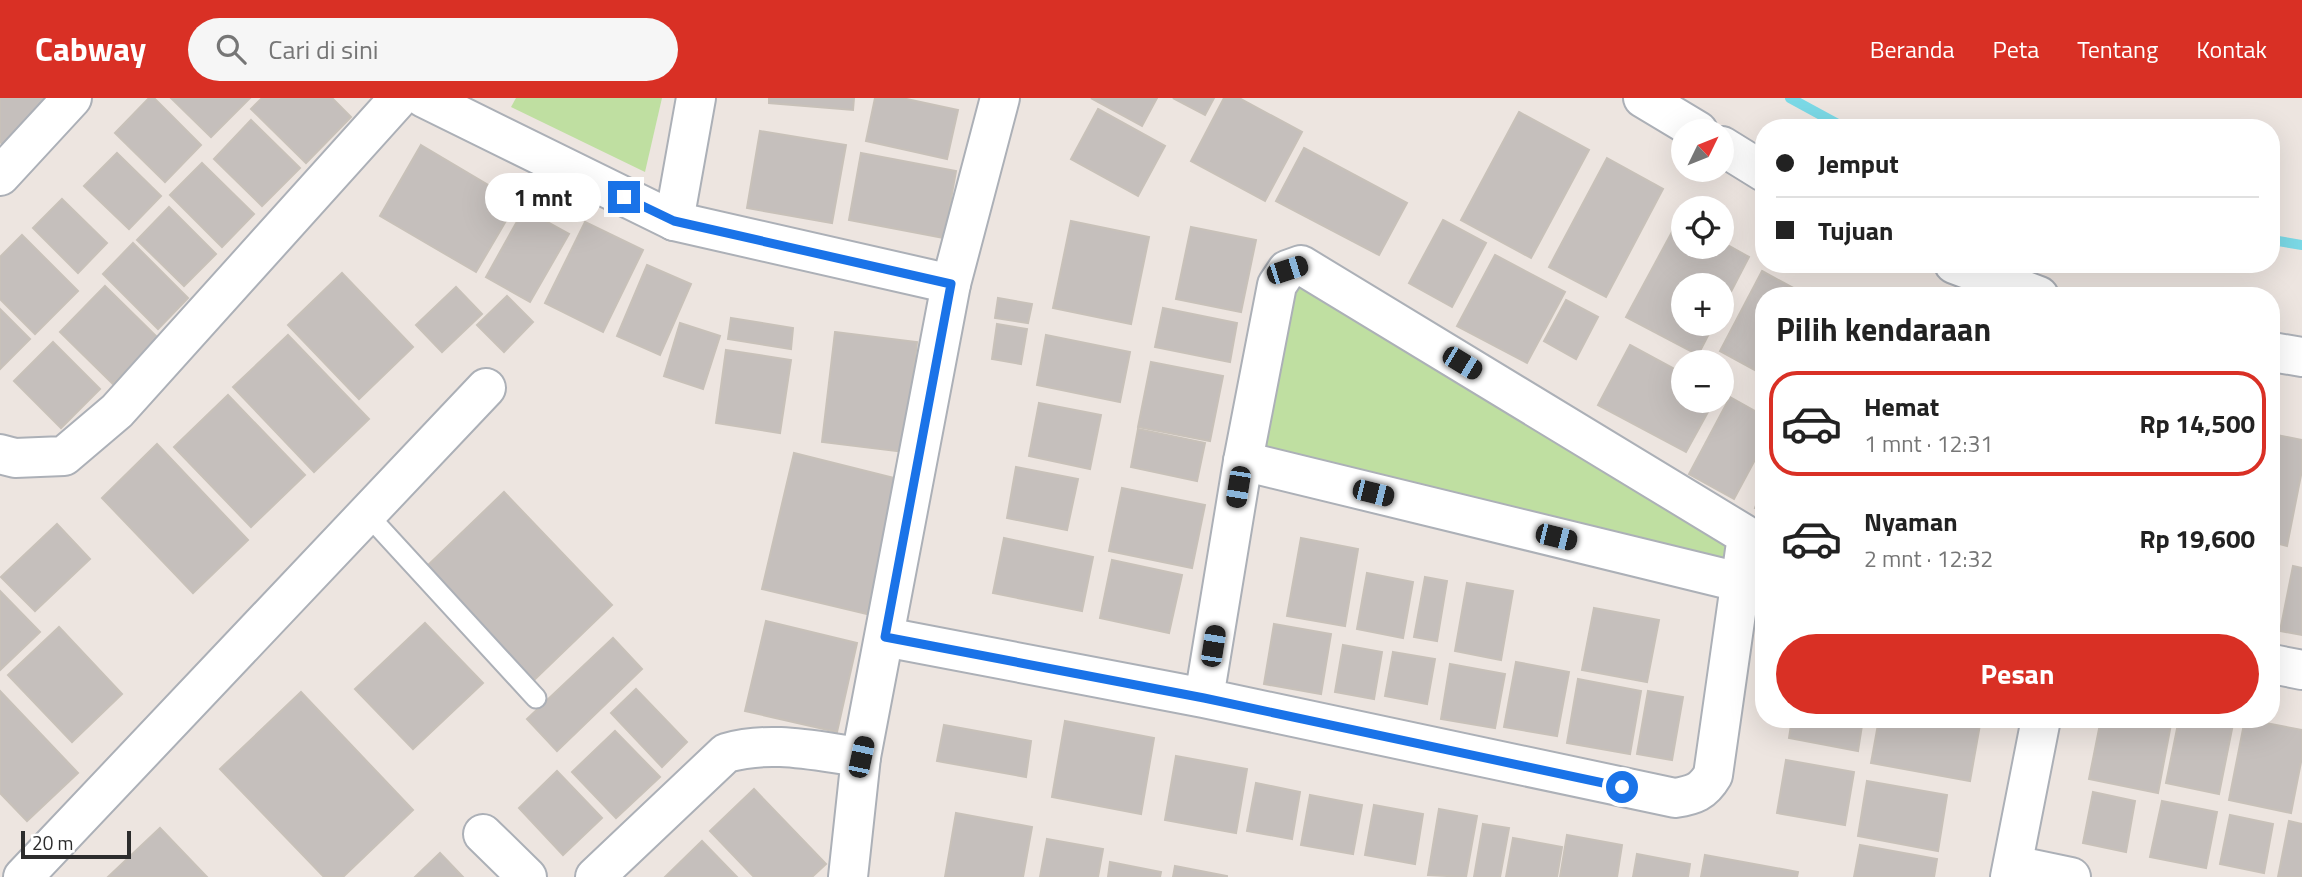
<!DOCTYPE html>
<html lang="id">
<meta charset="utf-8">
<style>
:root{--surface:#fff;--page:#f6f6f6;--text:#222;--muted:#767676;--line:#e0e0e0;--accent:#d93025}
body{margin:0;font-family:"Titillium Web",sans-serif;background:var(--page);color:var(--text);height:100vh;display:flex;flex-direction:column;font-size:26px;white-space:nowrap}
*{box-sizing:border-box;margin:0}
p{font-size:23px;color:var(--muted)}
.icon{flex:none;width:38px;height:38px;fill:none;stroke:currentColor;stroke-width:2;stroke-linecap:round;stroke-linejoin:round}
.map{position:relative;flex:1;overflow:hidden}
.panel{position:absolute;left:1755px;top:189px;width:525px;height:441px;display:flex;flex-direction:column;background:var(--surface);border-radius:28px;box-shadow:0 7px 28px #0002}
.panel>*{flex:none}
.guide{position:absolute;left:1755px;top:21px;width:525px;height:154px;border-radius:28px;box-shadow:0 7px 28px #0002;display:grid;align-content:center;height:154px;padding:0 21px;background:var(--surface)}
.needle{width:46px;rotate:47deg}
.buttons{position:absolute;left:1671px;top:21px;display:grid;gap:14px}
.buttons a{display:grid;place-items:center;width:63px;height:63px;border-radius:50%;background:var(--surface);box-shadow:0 7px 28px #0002;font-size:35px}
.scale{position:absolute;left:21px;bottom:18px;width:110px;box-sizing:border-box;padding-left:7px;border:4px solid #2c2c2c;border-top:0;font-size:19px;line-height:24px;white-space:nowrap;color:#2c2c2c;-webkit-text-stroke:5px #fff;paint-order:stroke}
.end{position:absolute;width:32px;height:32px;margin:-16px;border:9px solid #1a73e8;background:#fff;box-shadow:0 0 0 4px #fff}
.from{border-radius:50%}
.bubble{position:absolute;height:49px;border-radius:24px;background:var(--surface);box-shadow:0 7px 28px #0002;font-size:23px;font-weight:700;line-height:49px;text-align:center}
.car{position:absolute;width:21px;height:42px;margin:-21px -10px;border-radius:9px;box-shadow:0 0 5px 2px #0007;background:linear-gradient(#222 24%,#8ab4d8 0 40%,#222 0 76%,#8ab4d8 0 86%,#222 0)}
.guide b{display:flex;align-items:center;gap:24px;height:66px;font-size:26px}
.guide b+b{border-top:2px solid var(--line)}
.guide i{width:18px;height:18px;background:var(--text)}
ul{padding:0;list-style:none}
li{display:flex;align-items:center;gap:21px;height:105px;margin:0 14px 10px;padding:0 7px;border:4px solid transparent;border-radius:28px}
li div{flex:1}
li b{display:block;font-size:26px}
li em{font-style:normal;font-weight:700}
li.on{border-color:var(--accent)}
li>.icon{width:63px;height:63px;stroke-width:1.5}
h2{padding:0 21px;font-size:32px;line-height:84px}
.action{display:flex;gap:14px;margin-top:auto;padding:14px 21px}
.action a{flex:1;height:80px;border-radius:42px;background:var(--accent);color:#fff;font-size:28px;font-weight:700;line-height:80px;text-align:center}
header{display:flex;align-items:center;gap:42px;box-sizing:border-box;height:98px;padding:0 35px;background:var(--accent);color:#fff}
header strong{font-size:33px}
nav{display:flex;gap:38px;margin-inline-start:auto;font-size:24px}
.search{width:490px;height:63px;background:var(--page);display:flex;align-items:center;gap:18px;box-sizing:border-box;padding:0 24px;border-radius:38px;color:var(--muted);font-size:26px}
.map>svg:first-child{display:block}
.green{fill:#bfdfa1}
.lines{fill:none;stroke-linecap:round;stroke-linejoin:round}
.stream{stroke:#7bd9e6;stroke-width:10}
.building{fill:#c5bfbc;stroke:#c8c1b9;stroke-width:2}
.service-casing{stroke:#acb0b7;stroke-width:23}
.minor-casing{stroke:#acb0b7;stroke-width:42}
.service{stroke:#fff;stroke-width:19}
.minor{stroke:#fff;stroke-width:38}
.route{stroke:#1a73e8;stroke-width:9}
</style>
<header>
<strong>Cabway</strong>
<div class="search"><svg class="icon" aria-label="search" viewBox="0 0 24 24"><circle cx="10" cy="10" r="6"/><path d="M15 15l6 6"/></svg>Cari di sini</div>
<nav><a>Beranda</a><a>Peta</a><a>Tentang</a><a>Kontak</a></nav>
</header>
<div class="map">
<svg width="2302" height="779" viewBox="0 0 2302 779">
<rect width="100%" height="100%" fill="#ede5e0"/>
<g class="green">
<polygon points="516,0 662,0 645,74 511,9"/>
<polygon points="1294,173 1742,447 1736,482 1253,357"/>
</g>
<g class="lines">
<g class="stream">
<polyline points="1790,0 1845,30"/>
<polyline points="2272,142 2302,147"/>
</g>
</g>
<g class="building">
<polygon points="0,0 54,0 8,51 0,44"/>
<polygon points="149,0 154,0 201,47 165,84 115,35"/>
<polygon points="171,0 250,0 211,39"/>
<polygon points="262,0 332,0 351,19 306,65 251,11"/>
<polygon points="769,0 854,0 853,12 769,5"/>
<polygon points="875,0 902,0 958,12 947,61 866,43"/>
<polygon points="1091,0 1157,0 1142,28"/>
<polygon points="1173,0 1214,0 1205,17"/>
<polygon points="1224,0 1239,0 1302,34 1265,103 1191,63"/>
<polygon points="1098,11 1165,48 1138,98 1071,61"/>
<polygon points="1519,14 1589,52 1531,160 1461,122"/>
<polygon points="251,22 300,70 262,108 214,61"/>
<polygon points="760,33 846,47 832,125 747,110"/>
<polygon points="421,47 517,104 476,174 380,118"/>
<polygon points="1304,50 1407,105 1379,157 1276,103"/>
<polygon points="117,55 161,98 129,131 84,88"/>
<polygon points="861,55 956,73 944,140 849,122"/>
<polygon points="1607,60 1663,91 1606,199 1549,169"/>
<polygon points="202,65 254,116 222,149 170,97"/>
<polygon points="62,101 107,145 78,175 33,130"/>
<polygon points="169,109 216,156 184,188 137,142"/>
<polygon points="524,111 569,136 530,204 486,179"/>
<polygon points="1679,121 1684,123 1684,149 1722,149 1722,144 1749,159 1722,211 1722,187 1684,187 1684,226 1714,226 1698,257 1626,219"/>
<polygon points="1443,122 1486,145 1452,209 1409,185"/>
<polygon points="1071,123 1149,139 1131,226 1053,210"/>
<polygon points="585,124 643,152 603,234 545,205"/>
<polygon points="1191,129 1256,142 1241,214 1176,201"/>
<polygon points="22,137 78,193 35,236 0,201 0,159"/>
<polygon points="133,145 188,200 158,231 103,176"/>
<polygon points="1495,157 1565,194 1527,265 1457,228"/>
<polygon points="647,167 691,186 660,257 617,238"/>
<polygon points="1762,173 1808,198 1764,198 1764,277 1720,253"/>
<polygon points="342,175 413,249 359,301 288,227"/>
<polygon points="105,188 158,240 113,286 60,234"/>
<polygon points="456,189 482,216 442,254 416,227"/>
<polygon points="507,198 533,224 504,254 477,227"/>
<polygon points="998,200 1032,206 1028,225 995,220"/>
<polygon points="1566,202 1598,219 1576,261 1544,243"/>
<polygon points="1163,210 1237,225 1230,264 1155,249"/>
<polygon points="0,211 30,241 0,271"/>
<polygon points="731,220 793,230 791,251 728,241"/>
<polygon points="680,225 720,238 703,291 664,278"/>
<polygon points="997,226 1027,231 1021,266 992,261"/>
<polygon points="835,234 917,244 904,354 822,344"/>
<polygon points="288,237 369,321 314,374 233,289"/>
<polygon points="1046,237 1130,254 1120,304 1037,287"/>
<polygon points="53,244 100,291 61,330 14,283"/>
<polygon points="1630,247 1684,276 1684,303 1714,303 1686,354 1598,307"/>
<polygon points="726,252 791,262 780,335 716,325"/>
<polygon points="1151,264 1223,278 1210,343 1138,329"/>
<polygon points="228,297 305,377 251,429 174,349"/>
<polygon points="1730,299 1764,318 1764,345 1734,401 1689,376"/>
<polygon points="1039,305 1101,317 1090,371 1029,358"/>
<polygon points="1138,331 1205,345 1197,383 1131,369"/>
<polygon points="2272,336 2302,342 2302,372 2287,448 2272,444"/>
<polygon points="157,346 248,442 193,495 102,400"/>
<polygon points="794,355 898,381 867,516 762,491"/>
<polygon points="1016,369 1078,381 1067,432 1007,420"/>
<polygon points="1764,384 1764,413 1755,410"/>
<polygon points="1122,390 1205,407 1192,470 1109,453"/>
<polygon points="504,394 612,507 533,583 425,470"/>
<polygon points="57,426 90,461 35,513 1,479"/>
<polygon points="1004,440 1093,459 1082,513 993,495"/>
<polygon points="1301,440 1358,451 1345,528 1287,518"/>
<polygon points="1112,462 1182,477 1169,535 1100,520"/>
<polygon points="2272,463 2278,465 2272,498"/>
<polygon points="2293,468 2302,470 2302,537 2280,533"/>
<polygon points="1367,475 1413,484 1403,540 1357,531"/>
<polygon points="1425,479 1447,483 1437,543 1414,539"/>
<polygon points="1467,485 1513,493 1501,562 1455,553"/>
<polygon points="0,493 40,534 0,572"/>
<polygon points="1594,510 1659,522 1647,584 1582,572"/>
<polygon points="766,523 857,545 837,634 745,613"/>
<polygon points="425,525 483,585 413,651 355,591"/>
<polygon points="1274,526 1331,536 1321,596 1264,586"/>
<polygon points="59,529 122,596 72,644 8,577"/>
<polygon points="613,540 642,571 557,653 527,621"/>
<polygon points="1343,547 1382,554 1374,601 1335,594"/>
<polygon points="1393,554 1435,561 1427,606 1385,598"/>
<polygon points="1516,564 1569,574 1557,638 1504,629"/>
<polygon points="1450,566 1505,576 1495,630 1441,621"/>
<polygon points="1578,581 1641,593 1630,656 1567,645"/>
<polygon points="636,591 687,644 662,669 611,615"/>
<polygon points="0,593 78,675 27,723 0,695"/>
<polygon points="1648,593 1683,599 1672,662 1637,656"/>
<polygon points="301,594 413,712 343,779 324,779 220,671"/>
<polygon points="1792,621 1863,621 1858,653 1789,640"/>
<polygon points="1879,621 1981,621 1970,683 1871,665"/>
<polygon points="2101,621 2172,621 2158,695 2089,681"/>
<polygon points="2179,621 2234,621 2219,696 2166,685"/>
<polygon points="2245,621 2302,632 2302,659 2291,715 2229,702"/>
<polygon points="1065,623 1154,640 1141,716 1052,699"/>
<polygon points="944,627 1031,643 1026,679 937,663"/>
<polygon points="615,633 660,679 616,720 572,674"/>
<polygon points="1176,658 1247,671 1236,735 1165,722"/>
<polygon points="1786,662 1854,674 1845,727 1777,715"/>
<polygon points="557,673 602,720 563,757 519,710"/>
<polygon points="1867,683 1947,697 1938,753 1858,738"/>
<polygon points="1256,685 1300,694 1292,741 1247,733"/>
<polygon points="754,691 826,766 812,779 754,779 710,733"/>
<polygon points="2093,694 2135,703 2126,754 2083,745"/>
<polygon points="1310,697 1362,707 1353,756 1301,747"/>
<polygon points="2162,703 2217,714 2206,770 2150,759"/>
<polygon points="1374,707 1423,716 1415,766 1365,757"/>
<polygon points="1439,711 1477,718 1466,779 1428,777"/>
<polygon points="956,715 1032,729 1023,779 945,779"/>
<polygon points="2230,717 2273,726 2264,775 2220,766"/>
<polygon points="2289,723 2302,726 2302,779 2278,779"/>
<polygon points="1483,726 1509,730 1500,779 1474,779"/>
<polygon points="160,730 207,779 108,779"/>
<polygon points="1567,737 1622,747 1617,779 1560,779"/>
<polygon points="1513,740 1562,749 1557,779 1506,779"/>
<polygon points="1047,741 1103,751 1098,779 1040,779"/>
<polygon points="702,743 737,779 665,779"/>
<polygon points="1860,747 1937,761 1934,779 1854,779"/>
<polygon points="440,755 463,779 415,779"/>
<polygon points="1637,756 1690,766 1688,779 1633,779"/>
<polygon points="1705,757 1798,774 1797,779 1701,779"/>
<polygon points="1110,764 1161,774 1160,779 1108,779"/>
<polygon points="1175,768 1227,778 1227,779 1173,779"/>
</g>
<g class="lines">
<defs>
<polyline id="service" points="367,416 536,600"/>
<g id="minor">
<polyline points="424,0 674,123 951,186"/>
<polyline points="1643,0 1698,33"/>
<polyline points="1722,48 1764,74"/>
<polyline points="0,78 72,0"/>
<polyline points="674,123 696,0"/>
<polyline points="1954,166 2039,198"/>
<polyline points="2272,254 2302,259"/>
<polyline points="0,356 15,360 64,358 117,313 399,0"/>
<polyline points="1243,363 1739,484 1764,487"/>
<path d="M885,539l319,61 471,100c19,-3 28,-6 38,-23l33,-232 -2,-9 -443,-269 -14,5 -10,15 -34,176 -39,237"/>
<polyline points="2272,566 2302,572"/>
<polyline points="483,736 527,779"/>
<polyline points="2013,767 2071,779"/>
<polyline points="23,779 486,290"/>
<path d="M595,779l131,-124c46,-13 88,-2 135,4"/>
<polyline points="848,779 861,659 951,186 1000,0"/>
<polyline points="2010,779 2041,621"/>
</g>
</defs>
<use href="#service" class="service-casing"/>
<use href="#minor" class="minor-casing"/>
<use href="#service" class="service"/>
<use href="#minor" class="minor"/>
</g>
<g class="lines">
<polyline class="route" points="624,99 674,123 951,186 885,539 1204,600 1622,689"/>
</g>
</svg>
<div class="buttons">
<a><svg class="needle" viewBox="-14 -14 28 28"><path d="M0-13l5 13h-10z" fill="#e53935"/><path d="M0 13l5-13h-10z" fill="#767676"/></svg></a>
<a><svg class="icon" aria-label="locate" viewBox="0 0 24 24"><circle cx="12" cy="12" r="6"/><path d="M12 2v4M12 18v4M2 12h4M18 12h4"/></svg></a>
<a>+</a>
<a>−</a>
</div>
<div class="scale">20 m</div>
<i class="end from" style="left:1622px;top:689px"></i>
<i class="end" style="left:624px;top:99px"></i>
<div class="bubble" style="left:485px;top:75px;width:116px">1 mnt</div>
<i class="car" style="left:1287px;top:172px;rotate:72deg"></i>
<i class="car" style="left:1462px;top:265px;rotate:121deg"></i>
<i class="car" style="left:1238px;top:389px;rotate:189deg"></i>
<i class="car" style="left:1373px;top:395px;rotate:104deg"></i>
<i class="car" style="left:1556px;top:439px;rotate:104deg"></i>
<i class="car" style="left:1213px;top:548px;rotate:9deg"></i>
<i class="car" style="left:861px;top:659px;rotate:12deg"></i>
<div class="guide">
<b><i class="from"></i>Jemput</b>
<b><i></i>Tujuan</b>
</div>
<section class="panel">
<h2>Pilih kendaraan</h2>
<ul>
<li class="on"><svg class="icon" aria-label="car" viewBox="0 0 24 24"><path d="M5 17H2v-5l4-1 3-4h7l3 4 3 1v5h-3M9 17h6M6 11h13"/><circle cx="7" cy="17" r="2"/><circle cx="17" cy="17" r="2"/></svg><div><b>Hemat</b><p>1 mnt · 12:31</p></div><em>Rp 14,500</em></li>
<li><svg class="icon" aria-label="car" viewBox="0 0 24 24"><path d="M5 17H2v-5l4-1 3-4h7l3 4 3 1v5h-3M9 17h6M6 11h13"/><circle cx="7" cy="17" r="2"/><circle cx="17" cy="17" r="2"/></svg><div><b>Nyaman</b><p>2 mnt · 12:32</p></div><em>Rp 19,600</em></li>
</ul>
<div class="action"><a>Pesan</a></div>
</section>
</div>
